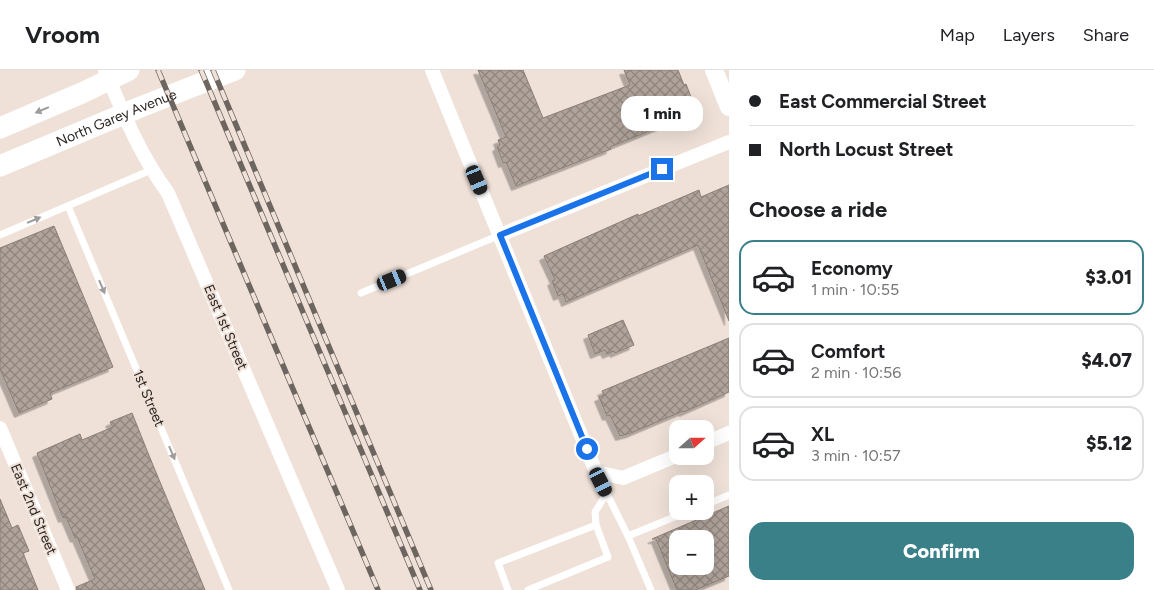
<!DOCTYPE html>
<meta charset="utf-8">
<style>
:root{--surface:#fff;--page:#f2f2f2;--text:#202124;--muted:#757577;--line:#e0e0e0;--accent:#398089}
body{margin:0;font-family:Figtree,sans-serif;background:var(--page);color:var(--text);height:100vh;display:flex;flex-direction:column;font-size:19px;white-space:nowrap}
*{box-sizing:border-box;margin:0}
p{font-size:16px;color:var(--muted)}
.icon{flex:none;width:28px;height:28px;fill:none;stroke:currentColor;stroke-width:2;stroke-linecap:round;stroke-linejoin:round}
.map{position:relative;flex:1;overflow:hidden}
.side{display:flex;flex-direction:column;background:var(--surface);width:425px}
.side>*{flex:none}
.hud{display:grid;align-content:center;height:110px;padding:0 20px;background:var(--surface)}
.needle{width:32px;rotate:69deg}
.tools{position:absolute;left:669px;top:350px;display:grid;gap:10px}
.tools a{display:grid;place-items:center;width:45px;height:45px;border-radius:10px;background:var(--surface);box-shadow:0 5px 20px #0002;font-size:25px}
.end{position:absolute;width:22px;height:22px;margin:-11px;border:6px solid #1a73e8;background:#fff;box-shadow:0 0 0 2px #fff}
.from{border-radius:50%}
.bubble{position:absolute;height:35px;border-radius:15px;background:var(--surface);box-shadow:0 5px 20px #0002;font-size:16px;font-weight:800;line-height:35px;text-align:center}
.car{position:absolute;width:15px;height:30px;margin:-15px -8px;border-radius:6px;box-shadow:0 0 4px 1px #0007;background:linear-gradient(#222 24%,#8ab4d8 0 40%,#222 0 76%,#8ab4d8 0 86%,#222 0)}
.hud b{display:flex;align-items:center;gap:18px;height:48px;font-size:19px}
.hud b+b{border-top:1px solid var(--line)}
.hud i{width:12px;height:12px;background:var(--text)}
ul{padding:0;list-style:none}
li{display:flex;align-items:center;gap:15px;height:75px;margin:0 10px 8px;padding:0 10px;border:2px solid var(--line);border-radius:15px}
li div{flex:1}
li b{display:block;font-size:19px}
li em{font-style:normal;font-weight:800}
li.on{border-color:var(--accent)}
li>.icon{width:45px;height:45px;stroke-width:1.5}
h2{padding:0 20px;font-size:22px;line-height:60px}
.cta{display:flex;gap:10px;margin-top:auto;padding:10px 20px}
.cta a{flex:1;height:58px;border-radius:15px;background:var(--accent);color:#fff;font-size:20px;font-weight:800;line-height:58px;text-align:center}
header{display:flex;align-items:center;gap:30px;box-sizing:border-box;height:70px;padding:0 25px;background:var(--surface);border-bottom:1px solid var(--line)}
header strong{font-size:24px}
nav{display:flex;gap:28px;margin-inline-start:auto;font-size:18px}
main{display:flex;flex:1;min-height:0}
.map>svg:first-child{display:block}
.building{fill:url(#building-cross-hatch);stroke:#8a7e75;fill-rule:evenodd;filter:url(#shadow)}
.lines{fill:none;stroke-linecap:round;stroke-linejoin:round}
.service{stroke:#fff;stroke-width:7}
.minor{stroke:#fff;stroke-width:14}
.tertiary{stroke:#fff;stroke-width:18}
.primary{stroke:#fff;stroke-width:21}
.rail-casing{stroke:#6d6560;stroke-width:5.5}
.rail{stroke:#efe1d8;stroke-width:4;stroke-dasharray:11;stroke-linecap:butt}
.oneway{fill:#9f9c9b}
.route{stroke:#1a73e8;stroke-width:6}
.labels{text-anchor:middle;stroke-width:4;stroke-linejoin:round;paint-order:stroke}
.street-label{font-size:14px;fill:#292421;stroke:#efe1d8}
</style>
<header>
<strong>Vroom</strong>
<nav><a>Map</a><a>Layers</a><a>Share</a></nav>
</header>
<main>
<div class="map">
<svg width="729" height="520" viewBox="0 0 729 520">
<defs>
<pattern id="building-cross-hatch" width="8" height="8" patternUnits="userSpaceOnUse" patternTransform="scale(1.25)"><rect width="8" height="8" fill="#b0a39b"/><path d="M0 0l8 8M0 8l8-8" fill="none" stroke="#8f857e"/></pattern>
<filter id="shadow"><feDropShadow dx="-4.5" dy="4.5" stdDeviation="0" flood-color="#0004"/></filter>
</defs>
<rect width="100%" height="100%" fill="#efe1d8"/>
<g class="building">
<polygon points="478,0 523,0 543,48 630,15 624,0 678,0 684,15 686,14 694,35 669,46 671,52 610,77 611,79 516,116 506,92 503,93 497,77 500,75 498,70 506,67"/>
<polygon points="729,115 729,251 698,175 566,232 563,224 558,226 552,211 555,210 544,186 638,144 638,146 699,120 701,127"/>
<polygon points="54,156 113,297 50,323 52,329 19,343 0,299 0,178"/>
<polygon points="623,250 634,275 615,283 614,281 607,284 605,280 595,284 588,265"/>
<polygon points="729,268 729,322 684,342 683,341 631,363 620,366 610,345 607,346 599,327 604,325 602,321"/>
<polygon points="132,343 150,388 205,520 77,520 76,517 95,509 77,467 75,468 66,447 63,448 37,383 80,364 82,370 113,357 110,352"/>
<polygon points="0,429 12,458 18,455 29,481 23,483 38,520 0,520"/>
<path d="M729,436v70l-34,14h-18l-21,-51h-4zM678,469h27v27h-27z"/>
</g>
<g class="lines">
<g class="service">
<polyline points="68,136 229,520"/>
<polyline points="0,165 151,100"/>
<polyline points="361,223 500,165"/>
<polyline points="596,402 628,466 651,520"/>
<polyline points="705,435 729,425"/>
<polyline points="628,466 689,441"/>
<polyline points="508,520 498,493 596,455"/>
<polyline points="528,520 608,487 596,455 595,442 607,423"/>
</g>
<g class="minor">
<path d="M105,0c18,43 35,85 63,123l170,397"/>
<polyline points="432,0 596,402 623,408 678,385"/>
<polyline points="500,165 729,72"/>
<polyline points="0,358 68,520"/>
<polyline points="705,373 729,363"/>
</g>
<polyline class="tertiary" points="714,0 729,37"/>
<g class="primary">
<polyline points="0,58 84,22 129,0"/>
<path id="s1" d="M0,96l138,-58 97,-38"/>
</g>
<defs>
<g id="rail">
<polyline points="158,0 378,520"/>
<polyline points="201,0 420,520"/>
<polyline points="213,0 431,520"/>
</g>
</defs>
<use href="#rail" class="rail-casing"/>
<use href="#rail" class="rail"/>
</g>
<defs><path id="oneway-solid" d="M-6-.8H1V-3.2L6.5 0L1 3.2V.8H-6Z" transform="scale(1.25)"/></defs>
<g class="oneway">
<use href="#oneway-solid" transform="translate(42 40) rotate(157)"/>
<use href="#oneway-solid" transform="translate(34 150) rotate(-23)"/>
<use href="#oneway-solid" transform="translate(102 217) rotate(67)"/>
<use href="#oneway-solid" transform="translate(172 383) rotate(67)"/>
</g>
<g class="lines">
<polyline class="route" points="587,379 500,165 662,99"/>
</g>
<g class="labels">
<g class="street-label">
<text dy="5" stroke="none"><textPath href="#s1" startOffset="126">North Garey Avenue</textPath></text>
<text transform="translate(226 257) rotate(67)" y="5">East 1st Street</text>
<text transform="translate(149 328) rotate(67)" y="5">1st Street</text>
<text transform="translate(34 439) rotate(67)" y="5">East 2nd Street</text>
</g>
</g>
</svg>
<div class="tools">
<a><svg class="needle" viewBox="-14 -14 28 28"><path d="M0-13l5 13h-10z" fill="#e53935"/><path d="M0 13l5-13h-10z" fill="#757577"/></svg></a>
<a>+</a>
<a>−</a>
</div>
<i class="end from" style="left:587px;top:379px"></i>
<i class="end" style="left:662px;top:99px"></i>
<div class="bubble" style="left:621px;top:26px;width:82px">1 min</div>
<i class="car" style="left:477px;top:110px;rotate:157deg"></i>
<i class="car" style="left:392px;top:210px;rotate:68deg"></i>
<i class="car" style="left:601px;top:412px;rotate:153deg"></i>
</div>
<section class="side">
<div class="hud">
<b><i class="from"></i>East Commercial Street</b>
<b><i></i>North Locust Street</b>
</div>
<h2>Choose a ride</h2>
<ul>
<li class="on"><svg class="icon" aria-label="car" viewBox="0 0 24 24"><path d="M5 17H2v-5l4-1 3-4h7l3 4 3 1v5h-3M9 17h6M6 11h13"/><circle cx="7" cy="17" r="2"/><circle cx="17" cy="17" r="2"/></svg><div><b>Economy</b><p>1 min · 10:55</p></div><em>$3.01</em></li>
<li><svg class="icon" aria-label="car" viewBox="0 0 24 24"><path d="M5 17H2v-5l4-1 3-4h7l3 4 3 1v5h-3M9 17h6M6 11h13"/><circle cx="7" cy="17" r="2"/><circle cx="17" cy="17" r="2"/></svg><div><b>Comfort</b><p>2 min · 10:56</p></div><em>$4.07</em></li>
<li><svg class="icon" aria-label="car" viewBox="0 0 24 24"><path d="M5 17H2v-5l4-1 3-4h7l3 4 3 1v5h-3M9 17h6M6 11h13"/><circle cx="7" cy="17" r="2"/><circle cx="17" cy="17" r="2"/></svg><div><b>XL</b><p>3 min · 10:57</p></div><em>$5.12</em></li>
</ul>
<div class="cta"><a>Confirm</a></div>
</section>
</main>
